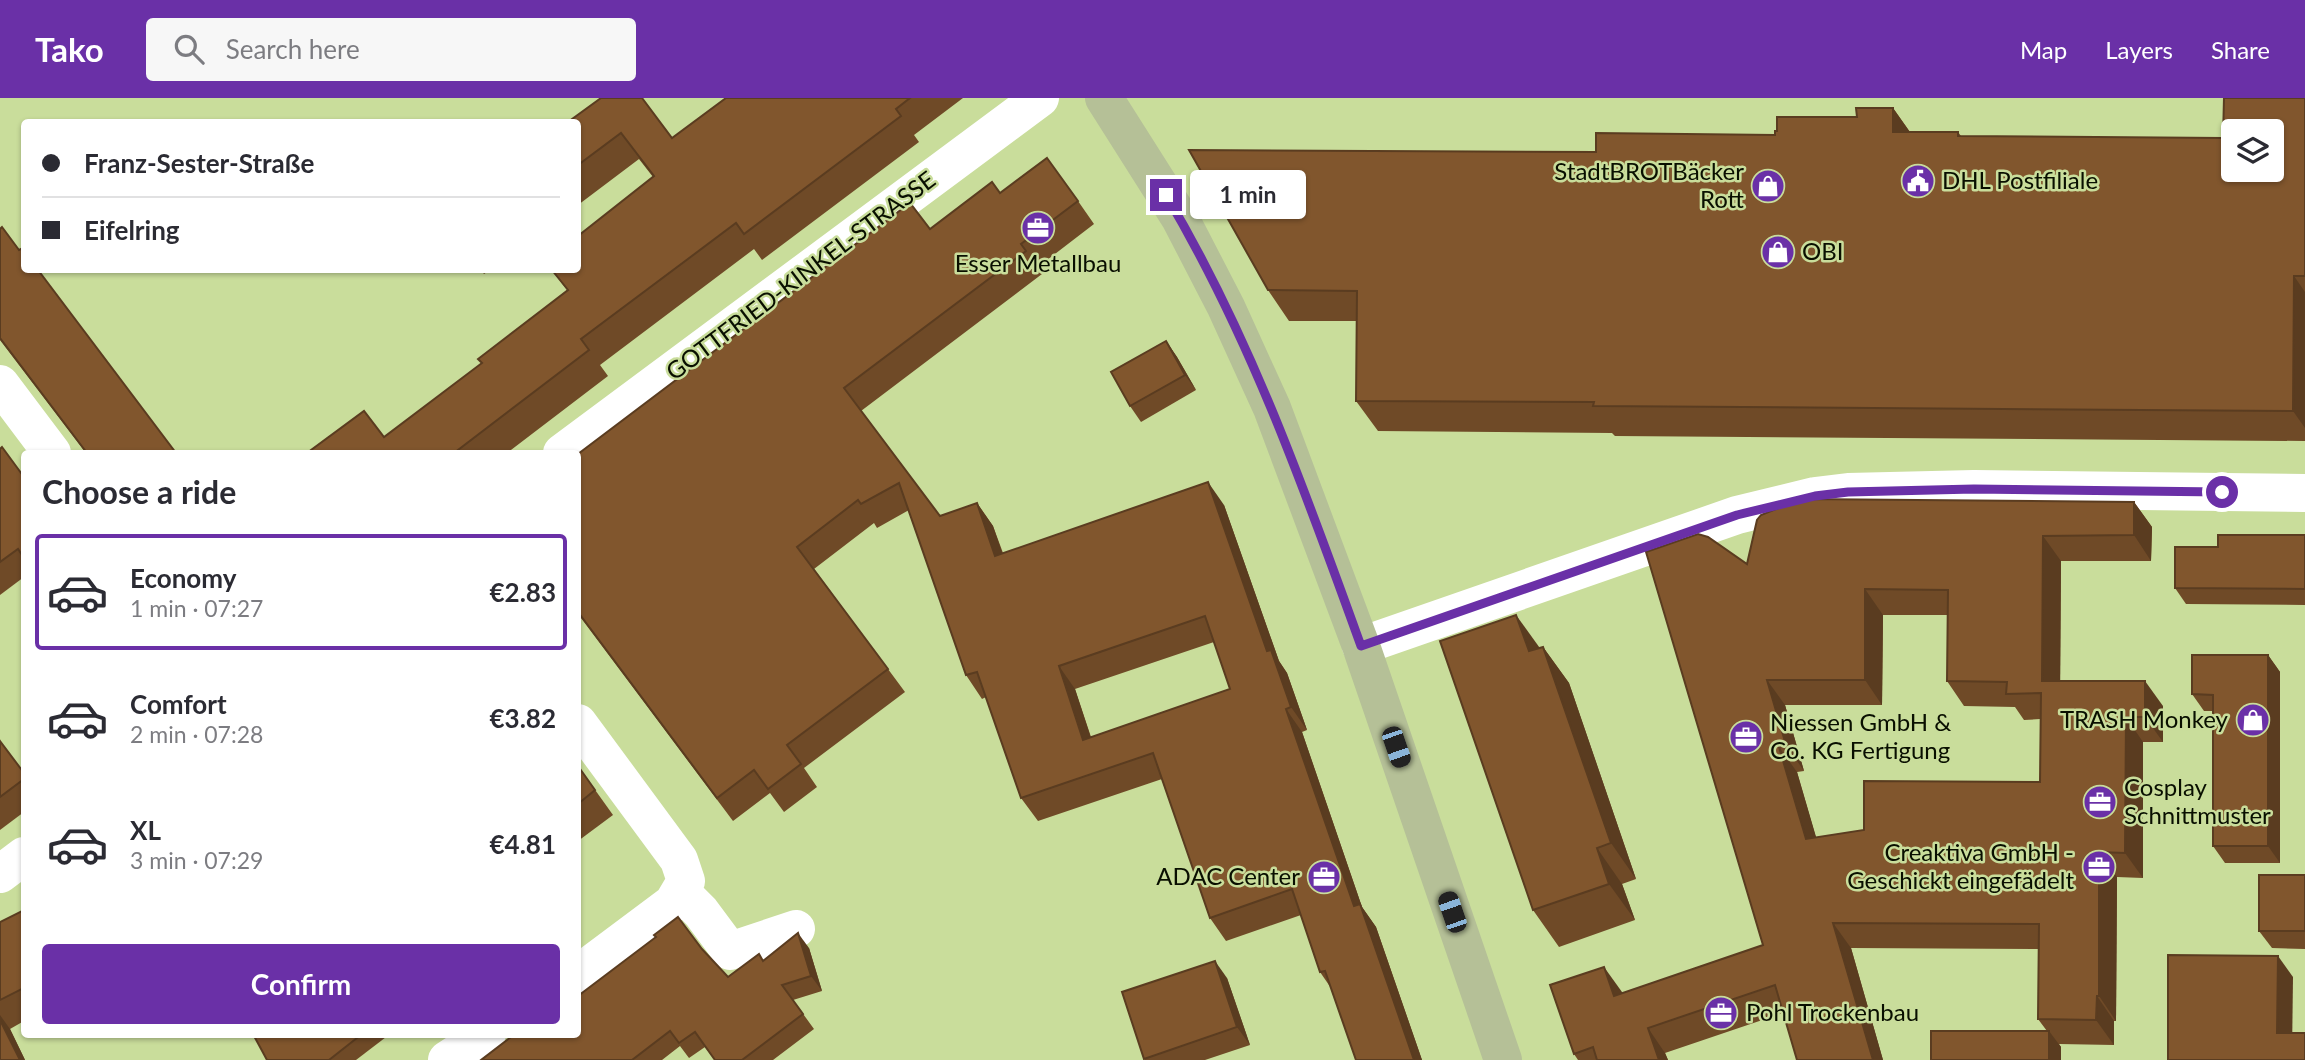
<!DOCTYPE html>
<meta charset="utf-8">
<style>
:root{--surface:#fff;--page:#f7f7f7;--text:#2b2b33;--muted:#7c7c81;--line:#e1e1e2;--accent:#6a30a7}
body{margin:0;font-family:Lato,sans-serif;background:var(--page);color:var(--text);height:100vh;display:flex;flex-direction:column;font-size:26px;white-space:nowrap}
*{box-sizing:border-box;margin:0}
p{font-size:23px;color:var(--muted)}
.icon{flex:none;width:38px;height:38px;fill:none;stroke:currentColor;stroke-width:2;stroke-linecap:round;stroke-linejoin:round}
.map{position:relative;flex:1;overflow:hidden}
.side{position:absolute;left:21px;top:352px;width:560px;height:588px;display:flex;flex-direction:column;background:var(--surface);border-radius:7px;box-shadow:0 2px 5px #0004}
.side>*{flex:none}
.banner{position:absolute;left:21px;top:21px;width:560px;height:154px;border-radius:7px;box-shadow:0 2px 5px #0004;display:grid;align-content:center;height:154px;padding:0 21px;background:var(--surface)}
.fabs{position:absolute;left:2221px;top:21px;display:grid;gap:14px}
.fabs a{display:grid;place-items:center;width:63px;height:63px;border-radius:7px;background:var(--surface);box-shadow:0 2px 5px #0004;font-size:35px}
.end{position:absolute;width:32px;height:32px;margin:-16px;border:9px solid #6a30a7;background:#fff;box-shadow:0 0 0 4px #fff}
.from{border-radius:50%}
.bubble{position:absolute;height:49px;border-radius:7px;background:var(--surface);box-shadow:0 2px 5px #0004;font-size:23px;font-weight:700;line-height:49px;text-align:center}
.car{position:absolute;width:21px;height:42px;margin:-21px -10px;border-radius:9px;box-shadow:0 0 5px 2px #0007;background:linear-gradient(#222 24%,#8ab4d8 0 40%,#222 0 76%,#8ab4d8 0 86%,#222 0)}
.banner b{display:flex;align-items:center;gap:24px;height:66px;font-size:26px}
.banner b+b{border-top:2px solid var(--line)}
.banner i{width:18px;height:18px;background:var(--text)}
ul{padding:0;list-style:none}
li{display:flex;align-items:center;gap:21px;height:116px;margin:0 14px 10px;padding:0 7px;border:4px solid transparent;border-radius:7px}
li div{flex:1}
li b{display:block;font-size:26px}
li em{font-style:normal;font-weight:700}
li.selected{border-color:var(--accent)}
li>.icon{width:63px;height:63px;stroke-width:1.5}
h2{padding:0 21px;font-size:32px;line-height:84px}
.cta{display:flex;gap:14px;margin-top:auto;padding:14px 21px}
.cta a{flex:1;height:80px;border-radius:7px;background:var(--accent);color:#fff;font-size:28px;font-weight:700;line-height:80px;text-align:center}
header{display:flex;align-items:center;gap:42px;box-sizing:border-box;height:98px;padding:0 35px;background:var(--accent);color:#fff}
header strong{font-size:33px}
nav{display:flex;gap:38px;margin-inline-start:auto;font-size:24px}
.search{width:490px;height:63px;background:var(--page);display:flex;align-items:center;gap:18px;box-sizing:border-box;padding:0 24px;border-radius:7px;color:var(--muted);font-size:26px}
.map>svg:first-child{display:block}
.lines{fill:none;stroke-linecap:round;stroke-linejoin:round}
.minor{stroke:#fff;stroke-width:38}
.major{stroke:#b5c097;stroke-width:38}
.wall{fill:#6f4a27;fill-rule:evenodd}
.shaded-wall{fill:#5a3c20}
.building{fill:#81562d;stroke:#5a3c20;stroke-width:2;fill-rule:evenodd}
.route{stroke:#6a30a7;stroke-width:9}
.labels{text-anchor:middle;stroke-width:5;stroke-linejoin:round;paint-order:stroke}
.poi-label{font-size:24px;fill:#090f00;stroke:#c9dd9b;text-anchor:start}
.street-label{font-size:24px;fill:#090f00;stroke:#c9dd9b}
</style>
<header>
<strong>Tako</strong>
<div class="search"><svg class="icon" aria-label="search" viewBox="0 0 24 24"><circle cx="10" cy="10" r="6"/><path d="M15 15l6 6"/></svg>Search here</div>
<nav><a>Map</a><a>Layers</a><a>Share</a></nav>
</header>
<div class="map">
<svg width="2305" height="962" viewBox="0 0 2305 962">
<rect width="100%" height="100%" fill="#c9dd9b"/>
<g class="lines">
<g class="minor">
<polyline points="0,286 52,355"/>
<polyline points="562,355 1040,0"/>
<polyline points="1361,548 1737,417 1815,398 1848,394 1974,391 2305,395"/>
<polyline points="578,625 679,762 686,783 673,805 578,876"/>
<polyline points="0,776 24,758"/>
<polyline points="681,794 701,814 730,853 796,831"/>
<polyline points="447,962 487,936"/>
</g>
<polyline class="major" points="1104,0 1180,120 1226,209 1272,310 1361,548 1503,962"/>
</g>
<g class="wall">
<polygon points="726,0 963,0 914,37 919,44 762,162 754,151 600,267 608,278 507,355 307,355 384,339 481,266 567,192 552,172 653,79 639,61 578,107 578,24 672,40"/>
<polygon points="2305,0 2305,343 1615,338 1612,335 1378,333 1356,303 1357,223 1289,223 1268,192 1596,54 1775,37 1893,10 1910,34 1958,34 1961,38 2223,40"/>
<path d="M1000,95l78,8 16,23 -56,43 4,7 -181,137 79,105 37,-13 16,23 10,27 221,-48 55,156 8,12 20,57 -5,2 60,175 14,20 46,133h-66l-25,-72 -11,-16 -19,-57 -75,26 -16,-23 -48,-139 -124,42 -17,-23 -35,-101 -4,2 -16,-24 -57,-165 -32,18 -3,-5 -60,46 91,123 -101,76 13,19 -33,25 -14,-19 -37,28 -155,-207v-160l352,-225zM1214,544l16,47 -139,48 -16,-48z"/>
<polygon points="0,131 176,355 86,355 0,242"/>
<polygon points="481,172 490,172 484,176"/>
<polygon points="1166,243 1177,259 1196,292 1141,324 1130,308"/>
<polygon points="0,351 24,379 24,479 0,497"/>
<path d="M2134,404l18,25 -1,34h-90l-1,120 103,25v36h-20v136l-26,-1 -1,144h-2v24l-55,-1 2,3v13h-130l116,-29 -9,-12 1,-70 -188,-1 32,112h-86l-14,-47 -118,40 3,7h-90l-4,-6 48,-61 141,-48 -16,-381zM1883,517h64v66l17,25 51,1 9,13 16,-1v63l-176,48 -48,8 -19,-66 7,-1 -19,-66h97z"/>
<polygon points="2305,437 2305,507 2186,506 2175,490 2218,449"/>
<polygon points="1543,549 1569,585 1636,781 1622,786 1635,822 1559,849 1533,812 1540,550"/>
<polygon points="2268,557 2280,574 2280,765 2225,765 2213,748 2213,613 2204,613 2192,596"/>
<polygon points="0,643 24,675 24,714 0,732"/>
<polygon points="578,668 613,717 578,743"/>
<polygon points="2305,777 2305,851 2272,850 2259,833"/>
<polygon points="24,812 24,923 10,931 25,962 0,962 0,824"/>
<polygon points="809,850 822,893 793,902 814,931 773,962 715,962 705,949 689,960 680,948 662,962 481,962 578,936 702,851 728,879"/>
<polygon points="1227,880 1250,947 1205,962 1145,962 1122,894"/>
<polygon points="253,936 390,936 356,962 267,962"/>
</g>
<g class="shaded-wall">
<polygon points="1893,10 1914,40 1893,34"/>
<polygon points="2294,178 2305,194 2305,330 2293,313"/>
<polygon points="1166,243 1177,259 1196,292 1185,277"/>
<polygon points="1208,384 1224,407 1279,563 1287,575 1307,632 1291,609 1267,553"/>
<polygon points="2134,404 2152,429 2151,463 2134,437"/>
<polygon points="977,405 993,428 1011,481 995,458"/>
<polygon points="2043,438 2061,463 2060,608 2042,583"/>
<polygon points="1865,491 1883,517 1882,607 1865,582"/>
<polygon points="1516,517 1542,553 1529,553"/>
<polygon points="1543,549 1569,585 1636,781 1611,745"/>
<polygon points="2268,557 2280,574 2280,765 2268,748"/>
<polygon points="1059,568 1075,591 1099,665 1083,642"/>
<polygon points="1767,582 1785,607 1804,673 1786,647"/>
<polygon points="2145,583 2163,608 2163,644 2145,619"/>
<polygon points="1286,611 1302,634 1362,809 1376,829 1422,962 1414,962 1354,808"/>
<polygon points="2126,619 2143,644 2143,780 2125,755"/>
<polygon points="1779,649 1797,674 1824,766 1806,741"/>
<polygon points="1597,750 1622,786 1635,822 1609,786"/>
<polygon points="2099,754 2117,779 2116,923 2099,898"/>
<polygon points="1833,825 1851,850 1883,962 1873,962"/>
<polygon points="798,835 809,850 822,893 811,878"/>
<polygon points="2278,858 2293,879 2292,957 2277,935"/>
<polygon points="1215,863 1227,880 1250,947 1237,929"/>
<polygon points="1604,869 1622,894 1632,923 1614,898"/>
<polygon points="2097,898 2114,923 2114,947 2096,922"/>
<polygon points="0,917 10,931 25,962 20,962 0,922"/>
<polygon points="1648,930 1665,955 1668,962 1659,962"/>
<polygon points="2049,933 2061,949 2061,962 2049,962"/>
</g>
<g class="building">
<polygon points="601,0 642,0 672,40 726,0 910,0 896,11 901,18 744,136 736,125 581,241 589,252 454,355 307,355 364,313 384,339 482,265 478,261 568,192 552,172 578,172 578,138 654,78 621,35 578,67 578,24 568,24"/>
<path d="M2224,0h81v178h-11l-1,135 -700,-5 1,-4 -238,-1 1,-110 -89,-1 -79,-140 407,2v-19l179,2v-4h2v-14h80l-1,-9h37v24h65v4l265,2zM2233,33h39v39h-39z"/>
<path d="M1047,60l31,43 -57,43 5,7 -182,137 96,128 37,-13 18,53 213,-74 59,169 4,-1 20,57 -5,2 68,197 6,-2 54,156h-58l-31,-89 -5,1 -28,-83 -82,29 -57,-165 -132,45 -44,-126 -11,3 -67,-192 -38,21 -3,-4 -61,47 91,122 -101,76 14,19 -33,25 -14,-19 -37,28 -139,-186v-158l332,-251 20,26 62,-47 8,11zM1205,518l25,73 -147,51 -24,-74z"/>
<polygon points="2,129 19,152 23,150 24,153 24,172 38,172 176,355 87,355 0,240 0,131"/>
<polygon points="1166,243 1185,277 1130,308 1111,274"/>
<polygon points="2,349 24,379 24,460 18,451 0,464 0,351"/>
<path d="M1801,401l333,3v33l-91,1 -1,145h103v36h-19l-1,136 -26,-1v144h-2l-1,24 -58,-1 1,-95 -206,-1 40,137h-76l-22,-75 -127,43 11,32h-62l-4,-13 -19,7 -24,-69 54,-18 10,29 149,-51 -117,-393 52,-18 10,3 39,27 10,-44 4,-5zM1865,491l83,1 -1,91 60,1 -1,12 35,-1 -1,89 -176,-1v49l-58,9 -27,-92 7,-2 -19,-65h98z"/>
<polygon points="2218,437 2305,437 2305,491 2175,490 2175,449 2218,449"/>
<polygon points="1516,517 1529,553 1543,549 1611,745 1597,750 1609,786 1533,812 1440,543"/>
<polygon points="2192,557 2268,557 2268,748 2213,748 2213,597 2192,596"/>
<polygon points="0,643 24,675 24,681 0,699"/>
<polygon points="578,668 595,692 578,706"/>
<rect x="2259" y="777" width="46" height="56"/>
<polygon points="24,812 24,890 0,902 0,824"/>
<polygon points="678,819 702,851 728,879 759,856 763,863 798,835 811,878 782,887 803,916 742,962 715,962 695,934 679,945 670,933 632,962 481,962 515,936 578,936 578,898 656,839 654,837"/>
<polygon points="2168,857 2278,858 2277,935 2305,935 2305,962 2168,962"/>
<polygon points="1215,863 1237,929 1144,961 1122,894"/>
<polygon points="0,922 20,962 0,962"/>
<rect x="1931" y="933" width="118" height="29"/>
<polygon points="253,936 362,936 329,962 267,962"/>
</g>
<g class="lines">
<path class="route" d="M1166,97c84,141 139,296 195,451l376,-131 78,-19 33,-4 126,-3 248,3"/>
</g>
<defs>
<symbol id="civic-disc" viewBox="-11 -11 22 22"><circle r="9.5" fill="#6a30a7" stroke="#c9dd9b"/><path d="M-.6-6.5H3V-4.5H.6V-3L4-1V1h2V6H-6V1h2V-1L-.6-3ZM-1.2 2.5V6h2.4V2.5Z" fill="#fff"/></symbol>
<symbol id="shop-disc" viewBox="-11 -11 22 22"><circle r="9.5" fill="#6a30a7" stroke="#c9dd9b"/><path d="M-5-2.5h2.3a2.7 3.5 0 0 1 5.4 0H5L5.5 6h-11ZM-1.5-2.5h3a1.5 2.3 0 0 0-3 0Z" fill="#fff"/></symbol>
<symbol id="office-disc" viewBox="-11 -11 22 22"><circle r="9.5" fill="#6a30a7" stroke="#c9dd9b"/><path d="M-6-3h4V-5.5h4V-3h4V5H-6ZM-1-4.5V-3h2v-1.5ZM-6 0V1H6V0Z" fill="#fff"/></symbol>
</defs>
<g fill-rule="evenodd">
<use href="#civic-disc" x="1899" y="64" width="38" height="38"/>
<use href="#shop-disc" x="1749" y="69" width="38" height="38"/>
<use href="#office-disc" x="1019" y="111" width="38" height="38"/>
<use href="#shop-disc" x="1759" y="135" width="38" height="38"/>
<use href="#shop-disc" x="2234" y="603" width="38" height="38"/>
<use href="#office-disc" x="1727" y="620" width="38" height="38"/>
<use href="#office-disc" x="2081" y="685" width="38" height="38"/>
<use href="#office-disc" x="2080" y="750" width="38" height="38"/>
<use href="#office-disc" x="1305" y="760" width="38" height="38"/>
<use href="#office-disc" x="1702" y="896" width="38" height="38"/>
</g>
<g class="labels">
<g class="poi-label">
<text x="1744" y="82" text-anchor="end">StadtBROTBäcker<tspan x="1744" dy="28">Rott</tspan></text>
<text x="1942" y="91">DHL Postfiliale</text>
<text x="1802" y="162">OBI</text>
<text x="1038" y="174" text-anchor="middle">Esser Metallbau</text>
<text x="2228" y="630" text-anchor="end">TRASH Monkey</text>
<text x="1770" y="633">Niessen GmbH &amp;<tspan x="1770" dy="28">Co. KG Fertigung</tspan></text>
<text x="2124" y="698">Cosplay<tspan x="2124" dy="28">Schnittmuster</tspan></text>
<text x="2074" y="763" text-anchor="end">Creaktiva GmbH -<tspan x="2074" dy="28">Geschickt eingefädelt</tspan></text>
<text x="1300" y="787" text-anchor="end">ADAC Center</text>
<text x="1746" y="923">Pohl Trockenbau</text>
</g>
<g class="street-label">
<text transform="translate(801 178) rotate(-37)" y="8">GOTTFRIED-KINKEL-STRASSE</text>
</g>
</g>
</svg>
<div class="fabs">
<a><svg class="icon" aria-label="layers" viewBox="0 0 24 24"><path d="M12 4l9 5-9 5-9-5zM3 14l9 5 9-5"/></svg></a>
</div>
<i class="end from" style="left:2222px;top:394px"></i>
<i class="end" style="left:1166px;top:97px"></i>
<div class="bubble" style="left:1190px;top:72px;width:116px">1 min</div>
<i class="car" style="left:1396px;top:649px;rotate:161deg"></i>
<i class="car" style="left:1452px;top:814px;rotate:341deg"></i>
<div class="banner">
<b><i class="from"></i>Franz-Sester-Straße</b>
<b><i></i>Eifelring</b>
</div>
<section class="side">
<h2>Choose a ride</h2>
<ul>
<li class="selected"><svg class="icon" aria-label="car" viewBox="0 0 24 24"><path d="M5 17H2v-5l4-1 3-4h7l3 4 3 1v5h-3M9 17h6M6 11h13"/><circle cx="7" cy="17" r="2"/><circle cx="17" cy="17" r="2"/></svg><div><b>Economy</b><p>1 min · 07:27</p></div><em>€2.83</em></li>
<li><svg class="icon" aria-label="car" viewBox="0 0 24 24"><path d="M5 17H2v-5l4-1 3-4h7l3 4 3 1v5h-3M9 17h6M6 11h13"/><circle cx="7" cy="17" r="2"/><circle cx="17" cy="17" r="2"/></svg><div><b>Comfort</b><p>2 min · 07:28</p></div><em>€3.82</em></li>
<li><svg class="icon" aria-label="car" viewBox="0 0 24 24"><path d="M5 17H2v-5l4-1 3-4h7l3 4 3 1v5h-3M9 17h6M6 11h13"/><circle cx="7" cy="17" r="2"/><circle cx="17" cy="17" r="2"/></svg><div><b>XL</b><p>3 min · 07:29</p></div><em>€4.81</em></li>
</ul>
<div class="cta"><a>Confirm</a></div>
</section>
</div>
